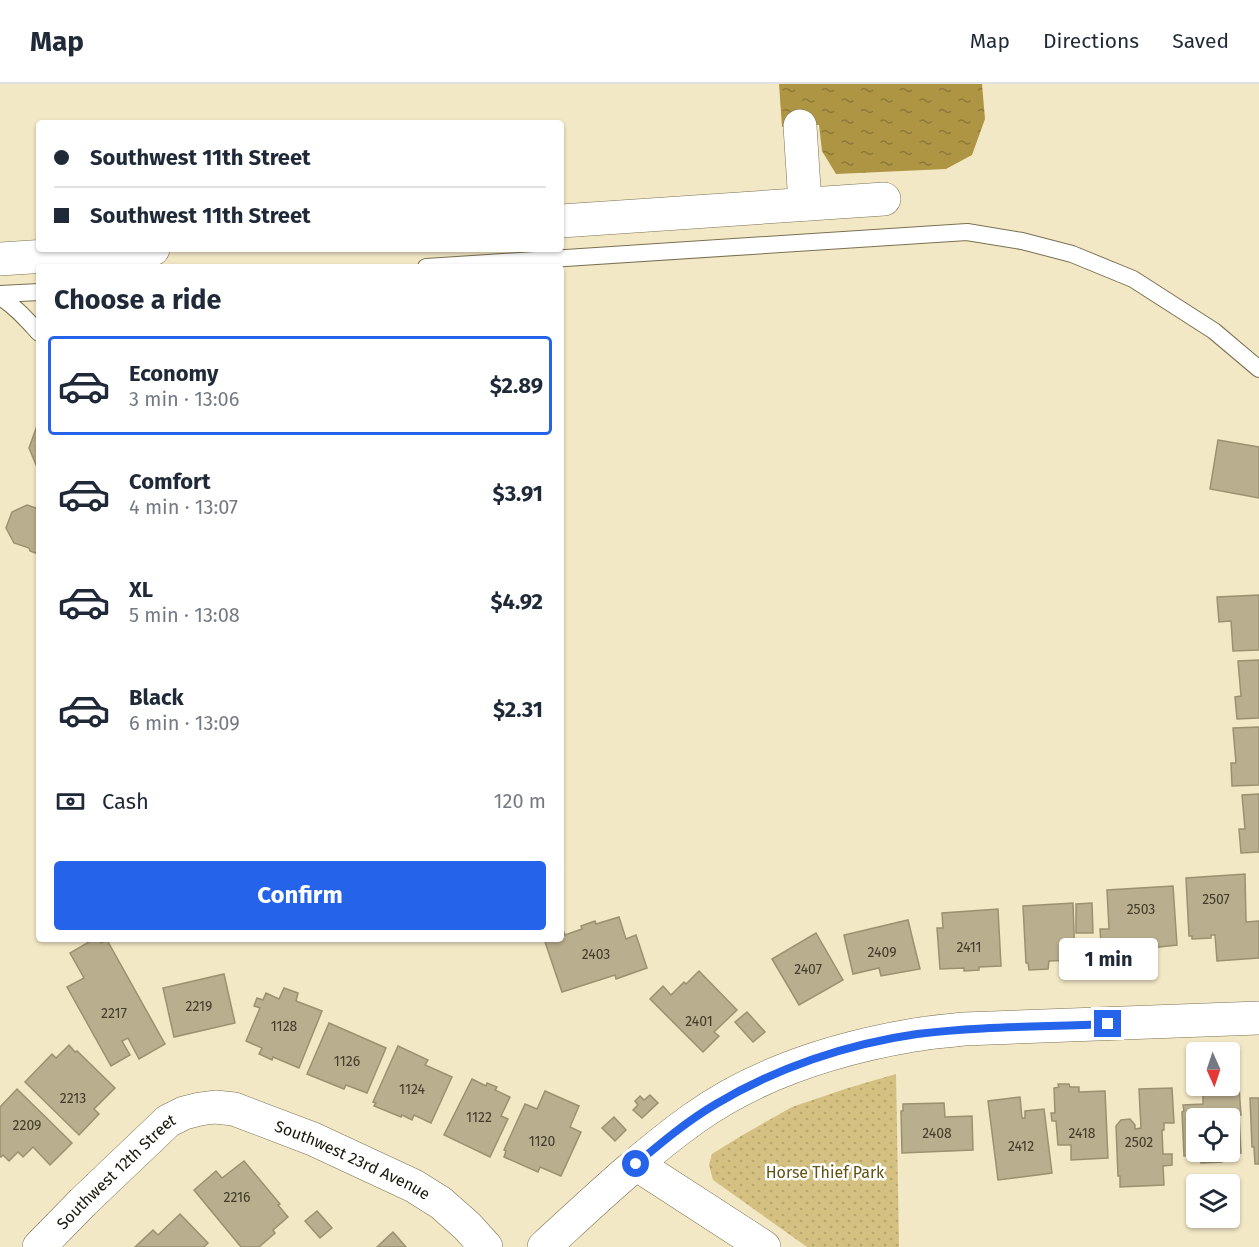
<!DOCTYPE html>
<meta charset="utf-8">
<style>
:root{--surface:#fff;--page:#f6f6f7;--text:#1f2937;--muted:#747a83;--line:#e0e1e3;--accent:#2563eb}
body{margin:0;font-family:"Fira Sans",sans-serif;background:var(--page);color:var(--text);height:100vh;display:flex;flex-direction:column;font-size:22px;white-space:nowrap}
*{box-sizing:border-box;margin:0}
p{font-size:20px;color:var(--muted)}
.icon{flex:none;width:33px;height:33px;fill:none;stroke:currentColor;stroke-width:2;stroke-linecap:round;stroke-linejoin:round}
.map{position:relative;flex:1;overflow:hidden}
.sheet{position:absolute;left:36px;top:180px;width:528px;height:678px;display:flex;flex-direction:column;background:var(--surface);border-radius:6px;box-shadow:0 2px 4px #0004}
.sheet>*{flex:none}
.hud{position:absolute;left:36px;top:36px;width:528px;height:132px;border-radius:6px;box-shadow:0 2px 4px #0004;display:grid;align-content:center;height:132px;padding:0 18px;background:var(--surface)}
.needle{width:39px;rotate:177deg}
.fabs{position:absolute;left:1186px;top:958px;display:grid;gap:12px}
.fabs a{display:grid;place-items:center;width:54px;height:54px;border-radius:6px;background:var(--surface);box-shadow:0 2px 4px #0004;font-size:30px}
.end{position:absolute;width:27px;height:27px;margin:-14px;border:8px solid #2563eb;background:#fff;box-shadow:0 0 0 3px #fff}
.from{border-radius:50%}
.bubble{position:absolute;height:42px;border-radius:6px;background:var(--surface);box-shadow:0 2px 4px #0004;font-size:20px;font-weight:700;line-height:42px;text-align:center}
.hud b{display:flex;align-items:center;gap:21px;height:57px;font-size:22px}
.hud b+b{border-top:2px solid var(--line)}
.hud i{width:15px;height:15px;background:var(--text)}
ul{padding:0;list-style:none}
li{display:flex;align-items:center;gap:18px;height:99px;margin:0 12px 9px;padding:0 6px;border:3px solid transparent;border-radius:6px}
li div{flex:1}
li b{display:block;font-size:22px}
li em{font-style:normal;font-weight:700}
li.selected{border-color:var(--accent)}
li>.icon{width:54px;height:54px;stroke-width:1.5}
h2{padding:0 18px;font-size:27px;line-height:72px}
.pay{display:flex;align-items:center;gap:15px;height:66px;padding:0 18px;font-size:22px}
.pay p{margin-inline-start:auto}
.button{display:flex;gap:12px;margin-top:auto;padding:12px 18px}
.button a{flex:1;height:69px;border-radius:6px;background:var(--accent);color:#fff;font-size:24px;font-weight:700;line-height:69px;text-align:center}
header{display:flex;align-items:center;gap:36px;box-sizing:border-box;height:84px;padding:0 30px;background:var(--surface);border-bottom:2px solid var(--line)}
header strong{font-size:28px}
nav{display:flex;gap:33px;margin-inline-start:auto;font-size:21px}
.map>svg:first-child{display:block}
.grass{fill:url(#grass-dots)}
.water{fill:url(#water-ripples)}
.building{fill:#b9ae8d;stroke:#9b9170;stroke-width:1.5;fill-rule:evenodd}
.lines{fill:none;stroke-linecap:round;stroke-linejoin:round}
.lane-casing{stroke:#7a7051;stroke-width:18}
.street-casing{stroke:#7a7051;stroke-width:34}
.lane{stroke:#fff;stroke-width:16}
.street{stroke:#fff;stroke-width:33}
.route{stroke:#2563eb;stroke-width:8}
.labels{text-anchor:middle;stroke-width:5;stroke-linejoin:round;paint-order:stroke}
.number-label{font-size:14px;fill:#423c2b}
.street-label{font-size:16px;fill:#1a160a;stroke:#fff}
.park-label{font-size:16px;fill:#625112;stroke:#fff}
</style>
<header>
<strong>Map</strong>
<nav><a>Map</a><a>Directions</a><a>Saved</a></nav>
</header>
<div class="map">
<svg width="1259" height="1163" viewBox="0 0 1259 1163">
<defs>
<pattern id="grass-dots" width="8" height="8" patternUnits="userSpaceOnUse" patternTransform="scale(1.5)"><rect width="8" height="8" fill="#d4c081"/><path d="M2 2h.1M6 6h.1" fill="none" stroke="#b5a46e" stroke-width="1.8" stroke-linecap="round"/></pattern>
<pattern id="water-ripples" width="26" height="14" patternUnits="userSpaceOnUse" patternTransform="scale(1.5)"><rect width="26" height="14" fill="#ae9544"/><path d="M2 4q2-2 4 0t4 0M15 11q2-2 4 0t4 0" fill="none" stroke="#8d7937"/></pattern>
</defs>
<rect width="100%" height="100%" fill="#f3e8c5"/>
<polygon class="grass" points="896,990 899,1163 807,1163 713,1096 709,1081 712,1070 741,1052 792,1023 848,1004"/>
<polygon class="water" points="779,0 982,0 985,35 972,71 946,85 836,90 822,67 819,41 782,43"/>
<g class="building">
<polygon points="39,341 39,383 37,383 29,364 37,342"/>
<polygon points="1218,356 1259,363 1259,414 1210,405"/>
<polygon points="27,421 39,425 39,467 35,469 30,467 29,464 14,459 6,444 12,428"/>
<polygon points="1259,511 1259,566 1233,567 1231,537 1219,538 1217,513"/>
<polygon points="1259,576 1259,634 1237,635 1235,613 1241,612 1238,577"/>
<polygon points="1259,643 1259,701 1232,702 1231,679 1236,679 1233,644"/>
<polygon points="1259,710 1259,768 1241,769 1239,745 1245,745 1242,711"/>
<polygon points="1245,790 1246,838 1259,837 1259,874 1217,877 1215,851 1211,851 1211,854 1192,855 1192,852 1189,852 1186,794"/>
<polygon points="1173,802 1177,861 1150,864 1150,879 1118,881 1117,875 1102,876 1100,845 1109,845 1107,806"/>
<polygon points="1073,819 1075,876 1049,877 1048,885 1029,886 1028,879 1026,879 1023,822"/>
<polygon points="1092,819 1093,849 1076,849 1076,820"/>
<polygon points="998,825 1001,882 979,883 979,886 964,887 964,884 940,885 937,844 943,844 942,829"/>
<polygon points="619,833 626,855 636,851 647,884 616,895 615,891 562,908 544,855 561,855 561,840 565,851 582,845 581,842 595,837 596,840"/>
<polygon points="908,836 920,885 881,892 879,884 853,890 844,851"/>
<polygon points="816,849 843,896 799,921 772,875"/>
<polygon points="94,855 99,855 101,859 107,856 165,960 139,975 128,954 122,957 130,971 111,982 67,903 84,894 70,869"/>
<polygon points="699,887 737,926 714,948 719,952 703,968 650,915 663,902 671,911 684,898 686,900"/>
<polygon points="224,890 235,939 174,953 163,904"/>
<polygon points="284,904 298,909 296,917 322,927 299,984 273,973 272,976 259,970 262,964 246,957 260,924 254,922 257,914 263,916 266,909 279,915"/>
<polygon points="747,928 765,948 753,958 735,938"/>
<polygon points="329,939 386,964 367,1009 346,1001 344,1005 307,990"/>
<polygon points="69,961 75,968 77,967 115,1004 94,1025 99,1030 79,1051 25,998 52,970 56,974"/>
<polygon points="398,962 428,976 425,981 452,993 431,1039 414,1031 412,1036 402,1031 401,1033 374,1022 376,1019 373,1018"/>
<polygon points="472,995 486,1002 487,999 497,1003 495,1006 510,1013 501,1032 508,1035 490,1073 444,1051"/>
<polygon points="1058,1000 1069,1000 1070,1003 1079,1003 1079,1008 1105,1007 1108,1074 1071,1076 1071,1061 1058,1061 1056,1037 1052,1037 1051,1029 1055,1029 1054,1004 1059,1003"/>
<path d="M1239,1002l2,29h-2l2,38 -20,1 1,8 -21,1v-8l-17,1 -2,-44 2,-1 -1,-6 20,-1v-16zM1197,1035h33v33h-33z"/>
<polygon points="1172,1004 1174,1039 1164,1039 1164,1046 1162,1046 1163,1070 1172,1070 1172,1081 1163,1082 1164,1101 1120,1103 1120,1092 1118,1092 1116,1042 1121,1036 1130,1035 1135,1041 1135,1045 1141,1044 1139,1005"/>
<polygon points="17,1005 72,1059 50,1081 33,1063 23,1073 18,1068 9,1077 3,1071 1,1073 0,1073 0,1023"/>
<polygon points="545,1007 579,1022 570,1043 581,1048 561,1092 540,1083 538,1088 504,1073 506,1067 504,1066 525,1020 537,1025"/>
<polygon points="650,1011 658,1019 642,1034 633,1026 638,1021 635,1017 640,1012 644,1016"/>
<polygon points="1020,1013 1022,1034 1025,1034 1025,1027 1044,1025 1052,1089 998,1096 988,1017"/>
<polygon points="1250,1014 1259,1014 1259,1080 1255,1080 1254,1063 1252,1063"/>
<polygon points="944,1019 945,1033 972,1032 973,1066 902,1069 901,1027 903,1027 903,1020"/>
<polygon points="614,1033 626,1046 615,1057 602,1044"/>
<polygon points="244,1077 280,1120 278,1121 288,1133 273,1146 275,1149 259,1163 241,1163 194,1106 216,1087 222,1094"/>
<polygon points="317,1127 332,1144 320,1154 305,1137"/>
<polygon points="180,1130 208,1159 204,1163 135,1163 153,1146 158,1151"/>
<polygon points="393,1148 406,1163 377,1163"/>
</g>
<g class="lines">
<defs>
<g id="lane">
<polyline points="426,183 967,148 1022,157 1072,170 1133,195 1214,247 1259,285"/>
<polyline points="0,210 39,208"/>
<path d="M0,213c15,9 27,23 39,36"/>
</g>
<g id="street">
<polyline points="800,42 805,120"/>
<polyline points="561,137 884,115"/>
<polyline points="0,175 153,165"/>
<polyline points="636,1080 764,1163"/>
<path id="s1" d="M39,1163l44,-45 85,-81 16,-8 16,-4 15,-2 19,2 79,30 101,47 27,17 26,23 19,21"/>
<path d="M544,1163c48,-44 96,-90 149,-128 64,-46 144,-71 221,-84 16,-3 33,-4 50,-6l295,-11"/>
</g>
</defs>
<use href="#lane" class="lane-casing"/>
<use href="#street" class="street-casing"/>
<use href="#lane" class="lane"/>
<use href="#street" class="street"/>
</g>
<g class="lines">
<path class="route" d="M636,1080c25,-21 51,-43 80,-60 60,-36 131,-60 201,-70 63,-8 127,-7 191,-10"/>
</g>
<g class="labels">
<g class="number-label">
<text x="1216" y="820">2507</text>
<text x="1141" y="830">2503</text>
<text x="969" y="868">2411</text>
<text x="882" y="873">2409</text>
<text x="596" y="875">2403</text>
<text x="808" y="890">2407</text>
<text x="199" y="927">2219</text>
<text x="114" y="934">2217</text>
<text x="699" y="942">2401</text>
<text x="284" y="947">1128</text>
<text x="347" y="982">1126</text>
<text x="412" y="1010">1124</text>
<text x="73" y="1019">2213</text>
<text x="479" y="1038">1122</text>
<text x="27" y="1046">2209</text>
<text x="937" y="1054">2408</text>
<text x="1082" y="1054">2418</text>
<text x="542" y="1062">1120</text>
<text x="1139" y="1063">2502</text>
<text x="1021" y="1067">2412</text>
<text x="237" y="1118">2216</text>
</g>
<g class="street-label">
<text dy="6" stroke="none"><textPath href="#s1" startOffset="378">Southwest 23rd Avenue</textPath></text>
<text dy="6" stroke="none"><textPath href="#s1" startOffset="108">Southwest 12th Street</textPath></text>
</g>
<g class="park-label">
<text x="825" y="1094">Horse Thief Park</text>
</g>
</g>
</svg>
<div class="fabs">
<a><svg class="needle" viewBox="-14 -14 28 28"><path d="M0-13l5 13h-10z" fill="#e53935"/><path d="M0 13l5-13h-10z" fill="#747a83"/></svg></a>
<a><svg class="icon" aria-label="locate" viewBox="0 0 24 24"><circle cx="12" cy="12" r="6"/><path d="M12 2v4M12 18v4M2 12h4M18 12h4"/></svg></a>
<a><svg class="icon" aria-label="layers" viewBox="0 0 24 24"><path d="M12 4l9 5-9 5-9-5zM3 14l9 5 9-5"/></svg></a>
</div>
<i class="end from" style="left:636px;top:1080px"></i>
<i class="end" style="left:1108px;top:940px"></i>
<div class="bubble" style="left:1059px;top:854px;width:99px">1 min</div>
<div class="hud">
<b><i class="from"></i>Southwest 11th Street</b>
<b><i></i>Southwest 11th Street</b>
</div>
<section class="sheet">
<h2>Choose a ride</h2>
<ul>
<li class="selected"><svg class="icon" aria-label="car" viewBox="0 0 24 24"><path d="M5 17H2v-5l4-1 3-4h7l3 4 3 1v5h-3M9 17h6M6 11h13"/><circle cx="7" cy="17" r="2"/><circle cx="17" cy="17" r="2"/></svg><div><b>Economy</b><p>3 min · 13:06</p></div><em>$2.89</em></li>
<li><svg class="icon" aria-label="car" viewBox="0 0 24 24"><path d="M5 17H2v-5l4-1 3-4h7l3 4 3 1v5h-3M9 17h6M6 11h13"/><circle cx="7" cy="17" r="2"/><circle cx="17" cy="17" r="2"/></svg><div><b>Comfort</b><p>4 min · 13:07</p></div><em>$3.91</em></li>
<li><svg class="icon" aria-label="car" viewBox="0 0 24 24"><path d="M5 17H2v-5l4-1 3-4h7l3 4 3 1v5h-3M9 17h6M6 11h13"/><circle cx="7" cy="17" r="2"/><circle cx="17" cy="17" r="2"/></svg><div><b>XL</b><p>5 min · 13:08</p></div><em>$4.92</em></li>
<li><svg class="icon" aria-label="car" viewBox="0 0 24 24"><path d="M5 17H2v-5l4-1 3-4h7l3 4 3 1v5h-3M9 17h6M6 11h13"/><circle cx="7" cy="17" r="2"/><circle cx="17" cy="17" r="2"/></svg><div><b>Black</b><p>6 min · 13:09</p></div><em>$2.31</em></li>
</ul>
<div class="pay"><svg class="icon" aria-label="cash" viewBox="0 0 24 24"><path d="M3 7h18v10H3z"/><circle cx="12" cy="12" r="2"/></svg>Cash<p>120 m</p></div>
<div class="button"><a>Confirm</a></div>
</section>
</div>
